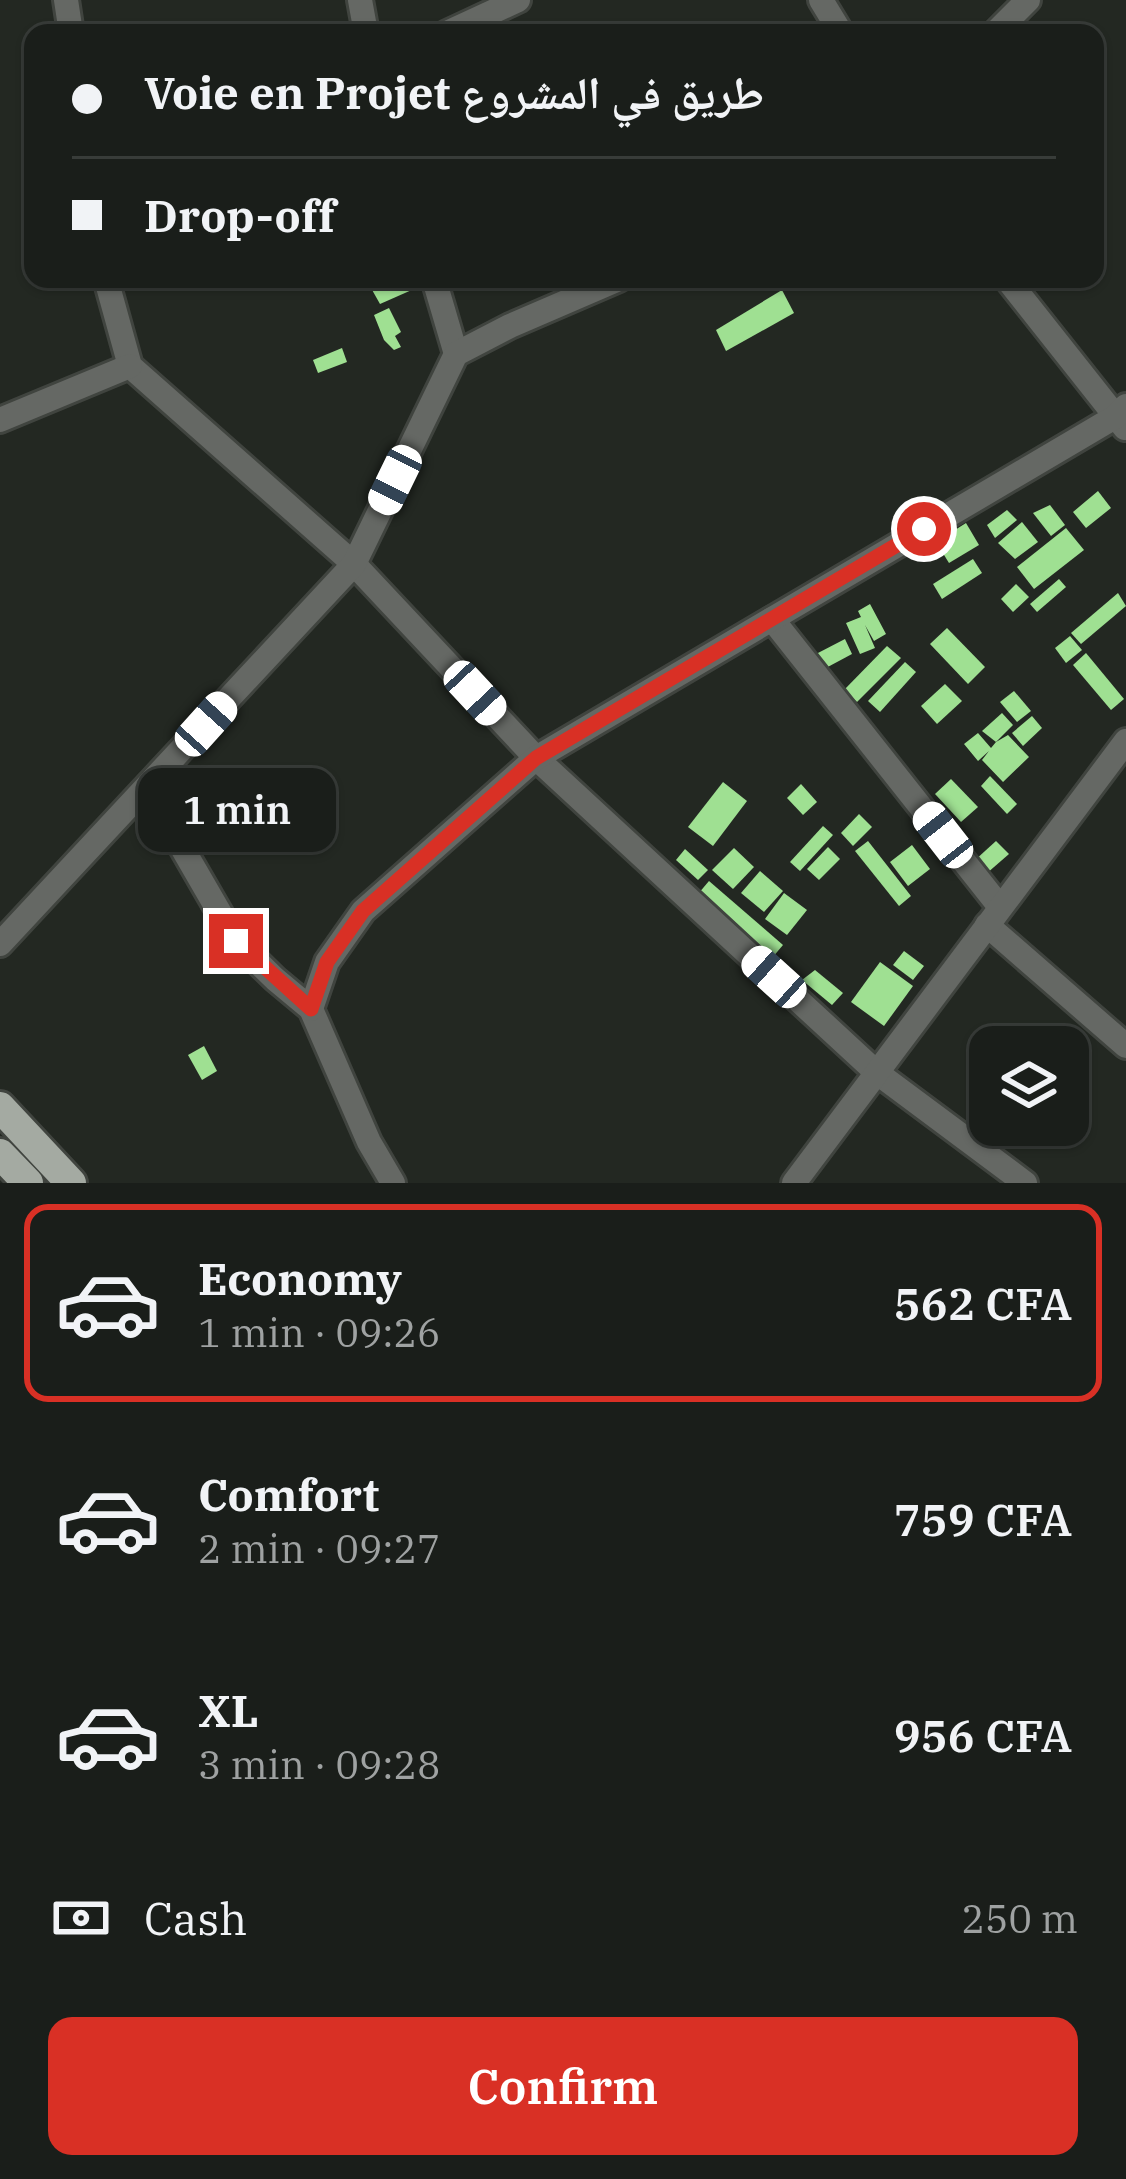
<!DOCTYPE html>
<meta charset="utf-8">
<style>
:root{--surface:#1a1e1a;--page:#232723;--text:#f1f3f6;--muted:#9fa2a2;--line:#383c39;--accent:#d93025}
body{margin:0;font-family:"IBM Plex Serif","Noto Naskh Arabic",serif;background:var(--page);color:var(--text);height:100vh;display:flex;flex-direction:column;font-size:45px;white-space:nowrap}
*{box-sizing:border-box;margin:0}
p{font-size:39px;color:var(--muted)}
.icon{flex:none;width:66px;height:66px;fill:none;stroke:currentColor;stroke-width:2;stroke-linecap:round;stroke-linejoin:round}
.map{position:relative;height:1183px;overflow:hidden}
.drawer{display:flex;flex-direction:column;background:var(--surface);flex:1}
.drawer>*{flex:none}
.guide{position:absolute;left:24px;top:24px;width:1080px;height:264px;border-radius:24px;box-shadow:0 3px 9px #0004,0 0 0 3px var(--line);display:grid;align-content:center;height:264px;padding:0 48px;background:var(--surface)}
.controls{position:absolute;left:969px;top:1026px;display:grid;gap:24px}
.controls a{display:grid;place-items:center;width:120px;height:120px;border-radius:24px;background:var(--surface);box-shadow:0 3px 9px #0004,0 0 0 3px var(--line);font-size:60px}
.end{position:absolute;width:54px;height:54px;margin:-27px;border:15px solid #d93025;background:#fff;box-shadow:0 0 0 6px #fff}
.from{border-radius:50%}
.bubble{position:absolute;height:84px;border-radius:24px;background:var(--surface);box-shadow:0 3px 9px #0004,0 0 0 3px var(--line);font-size:39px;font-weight:600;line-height:84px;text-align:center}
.car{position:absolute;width:36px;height:72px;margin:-36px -18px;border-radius:15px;box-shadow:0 0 9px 3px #0007;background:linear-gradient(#fff 24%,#345 0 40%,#fff 0 76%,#345 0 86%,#fff 0)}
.guide b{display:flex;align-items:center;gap:42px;height:114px;font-size:45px}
.guide b+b{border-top:3px solid var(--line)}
.guide i{width:30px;height:30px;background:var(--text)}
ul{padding:21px 0 0;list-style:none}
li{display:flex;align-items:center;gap:36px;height:198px;margin:0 24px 18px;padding:0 24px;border:6px solid transparent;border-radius:24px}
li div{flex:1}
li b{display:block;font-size:45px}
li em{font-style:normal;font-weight:600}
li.active{border-color:var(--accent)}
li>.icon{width:108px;height:108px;stroke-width:1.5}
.pay{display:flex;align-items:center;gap:30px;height:132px;padding:0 48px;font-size:45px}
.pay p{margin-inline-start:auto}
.primary-button{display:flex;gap:24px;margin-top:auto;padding:24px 48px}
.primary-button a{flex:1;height:138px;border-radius:24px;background:var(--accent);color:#fff;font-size:48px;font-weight:600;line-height:138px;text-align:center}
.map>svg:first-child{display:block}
.building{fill:#9fe092}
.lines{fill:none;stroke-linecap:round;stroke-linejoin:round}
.street-casing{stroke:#40443f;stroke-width:30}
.primary-casing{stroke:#40443f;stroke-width:36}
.street{stroke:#656864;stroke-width:24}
.primary{stroke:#a4aaa2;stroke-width:30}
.route{stroke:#d93025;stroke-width:15}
</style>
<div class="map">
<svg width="1126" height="1183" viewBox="0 0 1126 1183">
<rect width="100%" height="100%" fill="#232822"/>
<g class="building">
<polygon points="366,279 410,279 414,289 380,304"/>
<polygon points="782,290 794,313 726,351 716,330"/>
<polygon points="389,308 401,332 395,336 401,347 394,350 384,340 374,315"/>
<polygon points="342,348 347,362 318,373 313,360"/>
<polygon points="1098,491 1111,508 1086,528 1073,512"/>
<polygon points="1050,505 1065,525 1051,536 1033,513"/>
<polygon points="1007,510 1017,520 995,538 987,525"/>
<polygon points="1022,522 1038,542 1015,559 998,543"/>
<polygon points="966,523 979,545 949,563 936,542"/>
<polygon points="1066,528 1084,550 1034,589 1017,567"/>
<polygon points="973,559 982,573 942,599 933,584"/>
<polygon points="1059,579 1066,587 1037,612 1030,604"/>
<polygon points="1016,584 1029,597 1013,612 1001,599"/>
<polygon points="1118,593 1126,606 1081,644 1071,633"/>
<polygon points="870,604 886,634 874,641 865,625 875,648 860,654 846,623 861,617 858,611"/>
<polygon points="947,628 985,667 968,684 930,644"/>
<polygon points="1070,636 1082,650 1066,663 1055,648"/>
<polygon points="845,639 852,654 824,669 816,654"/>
<polygon points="887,646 901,658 857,702 844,690"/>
<polygon points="1086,653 1124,699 1111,710 1073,665"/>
<polygon points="905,662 916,672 880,712 868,701"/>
<polygon points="945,684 962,701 937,724 921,706"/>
<polygon points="1014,691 1031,711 1017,722 1000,702"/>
<polygon points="1002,713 1013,725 996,742 982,731"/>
<polygon points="1032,716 1042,728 1023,746 1012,733"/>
<polygon points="978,733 991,748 996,742 1008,735 1029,757 1003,782 982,760 989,751 978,761 964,744"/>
<polygon points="990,776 1017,804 1007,814 981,786"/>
<polygon points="951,779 978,807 961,822 935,794"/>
<polygon points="723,782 747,801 713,846 688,827"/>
<polygon points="801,784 817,802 803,815 787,798"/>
<polygon points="859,814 872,827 853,846 841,833"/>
<polygon points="823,826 833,835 800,871 790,862"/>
<polygon points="868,841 911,896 899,906 855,851"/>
<polygon points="996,841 1009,854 986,874 974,861"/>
<polygon points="912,845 930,869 908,886 890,862"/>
<polygon points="828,847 840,859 819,880 807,869"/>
<polygon points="734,848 754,867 733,889 712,870"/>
<polygon points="685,849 708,870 698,880 676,860"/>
<polygon points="760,871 783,891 764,912 741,893"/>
<polygon points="709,881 783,945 772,958 698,894"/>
<polygon points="784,893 807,910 787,935 765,919"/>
<polygon points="904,951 924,966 913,980 893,965"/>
<polygon points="880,962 913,986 884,1026 851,1002"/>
<polygon points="815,970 843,993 832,1005 802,980"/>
<polygon points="204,1046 217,1071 202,1080 188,1055"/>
</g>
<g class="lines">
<defs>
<g id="street">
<polyline points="66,0 71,33"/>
<polyline points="360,0 366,33"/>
<polyline points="821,0 841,33"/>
<polyline points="447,33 518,0"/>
<polyline points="995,33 1028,0"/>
<polyline points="106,279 130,366 354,564 536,758 876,1072 1025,1183"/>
<polyline points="434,279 456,354"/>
<polyline points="1007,279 1125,428"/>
<polyline points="0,420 130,366"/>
<polyline points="772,619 1000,907"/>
<polyline points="147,787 236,941 275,979 311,1009 369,1142 393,1183"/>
<polyline points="987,925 1126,1046"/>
<polyline points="0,944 354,564 456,354 510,326 619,279"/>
<polyline points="311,1009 327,962 363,911 536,758 1115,417 1126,406"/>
<polyline points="794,1183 1126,741"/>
</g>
<g id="primary">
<polyline points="0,1107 71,1183"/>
<polyline points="0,1154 28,1183"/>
</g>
</defs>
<use href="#street" class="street-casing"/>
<use href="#primary" class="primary-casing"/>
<use href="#street" class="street"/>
<use href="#primary" class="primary"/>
</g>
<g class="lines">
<polyline class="route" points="236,941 311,1009 327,962 363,911 536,758 924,529"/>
</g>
</svg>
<div class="controls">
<a><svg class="icon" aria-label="layers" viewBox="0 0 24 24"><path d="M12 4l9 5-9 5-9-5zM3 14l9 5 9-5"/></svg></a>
</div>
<i class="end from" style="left:924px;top:529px"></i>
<i class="end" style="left:236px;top:941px"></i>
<div class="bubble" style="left:138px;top:768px;width:198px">1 min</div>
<i class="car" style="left:395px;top:480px;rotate:206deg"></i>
<i class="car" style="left:475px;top:693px;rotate:137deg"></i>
<i class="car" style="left:206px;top:724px;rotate:42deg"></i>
<i class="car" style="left:943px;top:835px;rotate:322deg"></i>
<i class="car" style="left:774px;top:977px;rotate:312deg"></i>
<div class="guide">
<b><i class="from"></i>Voie en Projet طريق في المشروع</b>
<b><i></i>Drop-off</b>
</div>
</div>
<section class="drawer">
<ul>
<li class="active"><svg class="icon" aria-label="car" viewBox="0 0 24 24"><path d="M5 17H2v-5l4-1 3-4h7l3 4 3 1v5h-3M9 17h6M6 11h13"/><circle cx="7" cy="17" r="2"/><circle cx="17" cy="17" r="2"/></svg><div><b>Economy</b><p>1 min · 09:26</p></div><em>562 CFA</em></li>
<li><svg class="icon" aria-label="car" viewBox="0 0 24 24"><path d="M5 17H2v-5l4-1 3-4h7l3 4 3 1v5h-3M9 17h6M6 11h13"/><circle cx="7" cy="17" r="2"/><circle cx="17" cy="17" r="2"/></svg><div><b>Comfort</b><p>2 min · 09:27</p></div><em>759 CFA</em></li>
<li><svg class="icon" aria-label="car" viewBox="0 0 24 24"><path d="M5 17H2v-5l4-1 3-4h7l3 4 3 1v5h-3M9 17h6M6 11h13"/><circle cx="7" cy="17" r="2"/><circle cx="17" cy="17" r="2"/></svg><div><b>XL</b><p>3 min · 09:28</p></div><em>956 CFA</em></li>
</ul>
<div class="pay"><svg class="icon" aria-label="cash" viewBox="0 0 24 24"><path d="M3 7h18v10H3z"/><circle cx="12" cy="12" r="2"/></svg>Cash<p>250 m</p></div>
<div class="primary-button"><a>Confirm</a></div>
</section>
